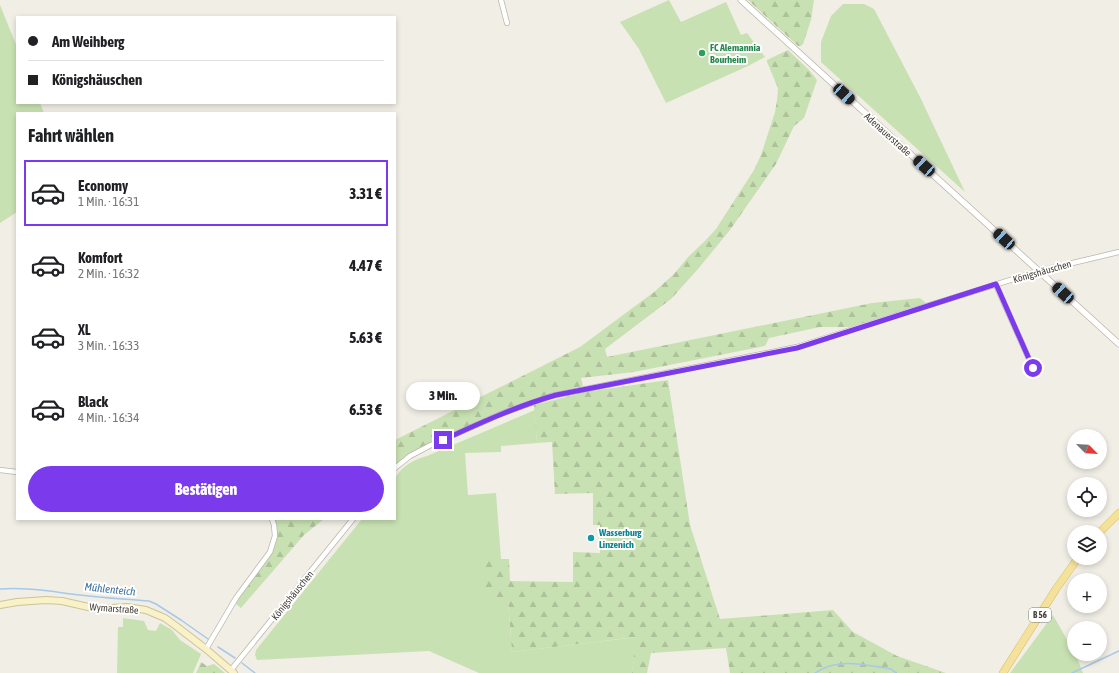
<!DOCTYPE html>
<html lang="de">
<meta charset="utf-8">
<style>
:root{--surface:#fff;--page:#f2f2f2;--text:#202124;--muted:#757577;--line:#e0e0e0;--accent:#7c3aed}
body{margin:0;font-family:"Asap Condensed",sans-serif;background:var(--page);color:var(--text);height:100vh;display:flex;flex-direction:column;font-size:15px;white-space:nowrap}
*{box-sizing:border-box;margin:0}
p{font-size:13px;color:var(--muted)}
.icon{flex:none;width:22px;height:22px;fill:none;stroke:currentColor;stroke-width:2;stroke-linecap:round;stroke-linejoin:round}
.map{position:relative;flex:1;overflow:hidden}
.drawer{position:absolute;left:16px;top:112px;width:380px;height:408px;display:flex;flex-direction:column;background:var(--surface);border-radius:0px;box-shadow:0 2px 6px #0003}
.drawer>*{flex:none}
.guide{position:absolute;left:16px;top:16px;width:380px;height:88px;border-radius:0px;box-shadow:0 2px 6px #0003;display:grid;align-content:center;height:88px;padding:0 12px;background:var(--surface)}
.needle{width:26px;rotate:114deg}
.tools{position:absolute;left:1067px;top:429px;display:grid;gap:8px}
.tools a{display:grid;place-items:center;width:40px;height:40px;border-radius:50%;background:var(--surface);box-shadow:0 2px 6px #0003;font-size:20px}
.end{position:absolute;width:18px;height:18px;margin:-9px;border:5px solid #7c3aed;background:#fff;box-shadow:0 0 0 2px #fff}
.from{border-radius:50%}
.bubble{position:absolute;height:28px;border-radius:14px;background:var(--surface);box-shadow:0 2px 6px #0003;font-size:13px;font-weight:800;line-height:28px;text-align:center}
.car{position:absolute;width:12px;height:24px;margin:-12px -6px;border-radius:5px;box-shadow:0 0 3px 1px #0007;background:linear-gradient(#222 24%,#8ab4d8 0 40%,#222 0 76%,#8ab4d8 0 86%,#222 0)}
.guide b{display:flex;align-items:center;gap:14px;height:38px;font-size:15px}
.guide b+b{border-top:1px solid var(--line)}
.guide i{width:10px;height:10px;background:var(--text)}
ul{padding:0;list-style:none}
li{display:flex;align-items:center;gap:12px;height:66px;margin:0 8px 6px;padding:0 4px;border:2px solid transparent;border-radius:0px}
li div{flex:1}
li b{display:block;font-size:15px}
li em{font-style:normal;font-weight:800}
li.on{border-color:var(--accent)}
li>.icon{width:36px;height:36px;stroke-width:1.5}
h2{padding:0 12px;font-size:18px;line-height:48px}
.button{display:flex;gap:8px;margin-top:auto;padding:8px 12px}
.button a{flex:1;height:46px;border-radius:24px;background:var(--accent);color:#fff;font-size:16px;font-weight:800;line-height:46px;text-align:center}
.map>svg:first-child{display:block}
.green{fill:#c8e1b2}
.forest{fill:url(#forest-firs)}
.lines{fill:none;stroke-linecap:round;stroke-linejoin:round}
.stream{stroke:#a7c8e8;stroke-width:1.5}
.minor-casing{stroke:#bbb7a9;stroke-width:6}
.tertiary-casing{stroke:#bbb7a9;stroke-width:7}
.secondary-casing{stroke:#ccc399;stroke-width:8}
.primary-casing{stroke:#d7c06e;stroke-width:8}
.minor{stroke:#fff;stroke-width:4.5}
.tertiary{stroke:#fff;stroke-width:5.5}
.secondary{stroke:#f9f1c8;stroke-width:6}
.primary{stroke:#f4e29c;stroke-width:7}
.route{stroke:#7c3aed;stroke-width:5}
.leisure-dot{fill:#2e9e5b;stroke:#fff;stroke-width:1.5}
.culture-dot{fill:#0f9aa8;stroke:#fff;stroke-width:1.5}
.labels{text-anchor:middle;stroke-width:4;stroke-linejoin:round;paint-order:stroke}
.shield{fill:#fff;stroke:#7b7972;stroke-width:1}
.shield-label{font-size:9px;font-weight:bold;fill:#433f36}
.leisure-label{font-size:10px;font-weight:bold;fill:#27864d;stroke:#fff;text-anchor:start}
.street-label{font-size:10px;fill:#433f36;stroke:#fff}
.culture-label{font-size:10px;font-weight:bold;fill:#0d838f;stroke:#fff;text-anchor:start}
.water-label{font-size:11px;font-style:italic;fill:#3a6ea3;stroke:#fff}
</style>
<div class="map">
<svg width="1119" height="673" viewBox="0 0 1119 673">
<defs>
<pattern id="forest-firs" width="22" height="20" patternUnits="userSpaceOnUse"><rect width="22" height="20" fill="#c8e1b2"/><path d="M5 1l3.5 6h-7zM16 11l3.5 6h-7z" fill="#adc29a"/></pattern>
</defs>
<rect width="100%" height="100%" fill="#f1eee6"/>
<g class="green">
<polygon points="669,0 681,22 726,2 741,35 747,33 765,57 748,66 666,103 639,49 620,22"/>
<polygon points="843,4 864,4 874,9 920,97 965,192 821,62 821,42 831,16"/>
<polygon points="0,5 17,47 17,103 40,103 44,113 17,113 17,212 0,223"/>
<path d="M535,410l2,33 -36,3v6l-36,1 3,42 28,-2 5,66h-19l26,42 4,51 125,-15 -5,36h-153l-50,-22 -172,9 -2,-5 1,-5 106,-131h33c0,-8 -2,-36 1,-42 6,-11 19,-18 31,-21z"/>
<polygon points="1053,615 1074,652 1074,654 1076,655 1083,673 1010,673"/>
<polygon points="123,618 144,621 148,630 156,631 160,623 172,630 180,640 201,654 193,673 117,673 118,627 123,627"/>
</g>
<g class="forest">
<polygon points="748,0 814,0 811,20 803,44 801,46 798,46"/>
<polygon points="788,50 810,71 817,80 804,118 794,126 776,164 730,230 698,269 671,299 605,349 607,357 872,303 920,298 926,303 850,327 820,327 769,338 765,346 634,372 581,378 583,386 543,396 506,410 411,453 395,465 395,440 580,347 654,292 674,274 689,256 704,242 716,229 754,170 761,155 775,112 777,100 778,88 767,62 767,60"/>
<polygon points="668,380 690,525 720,619 833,610 853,632 897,656 946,673 730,673 726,648 651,653 647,673 632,673 636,637 512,652 508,601 483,595 482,559 509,559 510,581 573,582 573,552 600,553 600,525 593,525 593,493 555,494 552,442 537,443 534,405 585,392"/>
<polygon points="274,519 324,519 304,535 241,608 235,603 269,558 277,537"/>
<polygon points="201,662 207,666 214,664 225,673 196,673"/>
</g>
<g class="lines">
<g class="stream">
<path d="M0,589c27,-2 54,3 80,6 23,3 46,4 69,6l7,3 25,16 27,19"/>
<polyline points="218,647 235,658"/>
<polyline points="242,663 255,673"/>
<path d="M815,673c23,-16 51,-8 76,-4l5,4"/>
<polyline points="1072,673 1119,651"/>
</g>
<defs>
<g id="minor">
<polyline points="501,0 507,23"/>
<polyline points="996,285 1033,368 1039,369"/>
<polyline points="395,468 410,456 431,445 503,413 551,396 797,347 907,312 1039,271 1119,252"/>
<polyline points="0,470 17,472"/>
<polyline points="206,649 236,598 270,552 275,536 274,525 272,519"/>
<polyline points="231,670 353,519"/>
</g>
<polyline id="tertiary" points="741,0 1119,344"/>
<polyline id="secondary" points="0,605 17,602 46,600 62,601 97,609 127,607 146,610 165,618 176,626 206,649 234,673"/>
<g id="primary">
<polyline points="1100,532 1119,513"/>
<polyline points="1003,673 1056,589 1078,558"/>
</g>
</defs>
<use href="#minor" class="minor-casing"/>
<use href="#tertiary" class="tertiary-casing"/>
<use href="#secondary" class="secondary-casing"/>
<use href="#primary" class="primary-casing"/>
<use href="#minor" class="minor"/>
<use href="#tertiary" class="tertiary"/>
<use href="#secondary" class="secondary"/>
<use href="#primary" class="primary"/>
</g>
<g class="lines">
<path class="route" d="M443,440c37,-17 74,-34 113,-45l241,-47 199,-64 37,84"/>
</g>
<circle class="leisure-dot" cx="702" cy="53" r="4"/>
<circle class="culture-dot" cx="591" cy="538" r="4"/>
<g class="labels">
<rect class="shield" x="1029" y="608" width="22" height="14" rx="3"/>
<g class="shield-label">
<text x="1040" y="618">B 56</text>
</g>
<g class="leisure-label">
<text x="710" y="51">FC Alemannia<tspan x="710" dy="12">Bourheim</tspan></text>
</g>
<g class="street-label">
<text transform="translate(888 134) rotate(42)" y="4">Adenauerstraße</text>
<text transform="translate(1042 271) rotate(-16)" y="4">Königshäuschen</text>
<text transform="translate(292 595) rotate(-51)" y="4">Königshäuschen</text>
<text transform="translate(114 608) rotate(4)" y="4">Wymarstraße</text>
</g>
<g class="culture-label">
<text x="599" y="536">Wasserburg<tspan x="599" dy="12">Linzenich</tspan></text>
</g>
<g class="water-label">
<text transform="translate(110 589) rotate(6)" y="4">Mühlenteich</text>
</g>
</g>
</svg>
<div class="tools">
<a><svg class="needle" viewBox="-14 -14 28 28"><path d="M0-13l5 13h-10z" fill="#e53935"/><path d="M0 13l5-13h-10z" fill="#757577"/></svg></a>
<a><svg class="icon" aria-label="locate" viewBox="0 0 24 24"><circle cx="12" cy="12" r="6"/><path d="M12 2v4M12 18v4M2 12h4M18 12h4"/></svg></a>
<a><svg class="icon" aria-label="layers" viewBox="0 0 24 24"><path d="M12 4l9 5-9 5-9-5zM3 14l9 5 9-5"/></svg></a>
<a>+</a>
<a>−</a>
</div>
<i class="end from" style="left:1033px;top:368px"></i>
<i class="end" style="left:443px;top:440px"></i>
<div class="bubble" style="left:406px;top:382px;width:74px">3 Min.</div>
<i class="car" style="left:844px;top:94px;rotate:132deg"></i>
<i class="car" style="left:924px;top:166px;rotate:312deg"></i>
<i class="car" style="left:1004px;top:239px;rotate:312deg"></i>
<i class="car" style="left:1063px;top:293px;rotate:312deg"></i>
<div class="guide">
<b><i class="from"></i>Am Weihberg</b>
<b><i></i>Königshäuschen</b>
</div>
<section class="drawer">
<h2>Fahrt wählen</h2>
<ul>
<li class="on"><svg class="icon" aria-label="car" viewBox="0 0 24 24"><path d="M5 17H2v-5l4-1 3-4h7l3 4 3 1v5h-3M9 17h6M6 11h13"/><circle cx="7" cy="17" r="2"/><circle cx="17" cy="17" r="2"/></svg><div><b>Economy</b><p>1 Min. · 16:31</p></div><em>3.31 €</em></li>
<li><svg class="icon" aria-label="car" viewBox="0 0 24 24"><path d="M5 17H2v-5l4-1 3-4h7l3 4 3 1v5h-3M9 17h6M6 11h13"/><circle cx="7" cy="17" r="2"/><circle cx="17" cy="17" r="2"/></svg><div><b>Komfort</b><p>2 Min. · 16:32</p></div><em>4.47 €</em></li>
<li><svg class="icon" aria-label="car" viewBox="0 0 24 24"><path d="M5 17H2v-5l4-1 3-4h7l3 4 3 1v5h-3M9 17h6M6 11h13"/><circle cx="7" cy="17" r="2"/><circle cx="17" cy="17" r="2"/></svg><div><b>XL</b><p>3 Min. · 16:33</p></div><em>5.63 €</em></li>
<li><svg class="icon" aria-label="car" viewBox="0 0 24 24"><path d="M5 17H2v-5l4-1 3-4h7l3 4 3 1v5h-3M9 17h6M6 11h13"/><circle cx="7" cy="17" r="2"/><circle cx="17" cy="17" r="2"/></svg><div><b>Black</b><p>4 Min. · 16:34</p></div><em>6.53 €</em></li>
</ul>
<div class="button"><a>Bestätigen</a></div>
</section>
</div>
